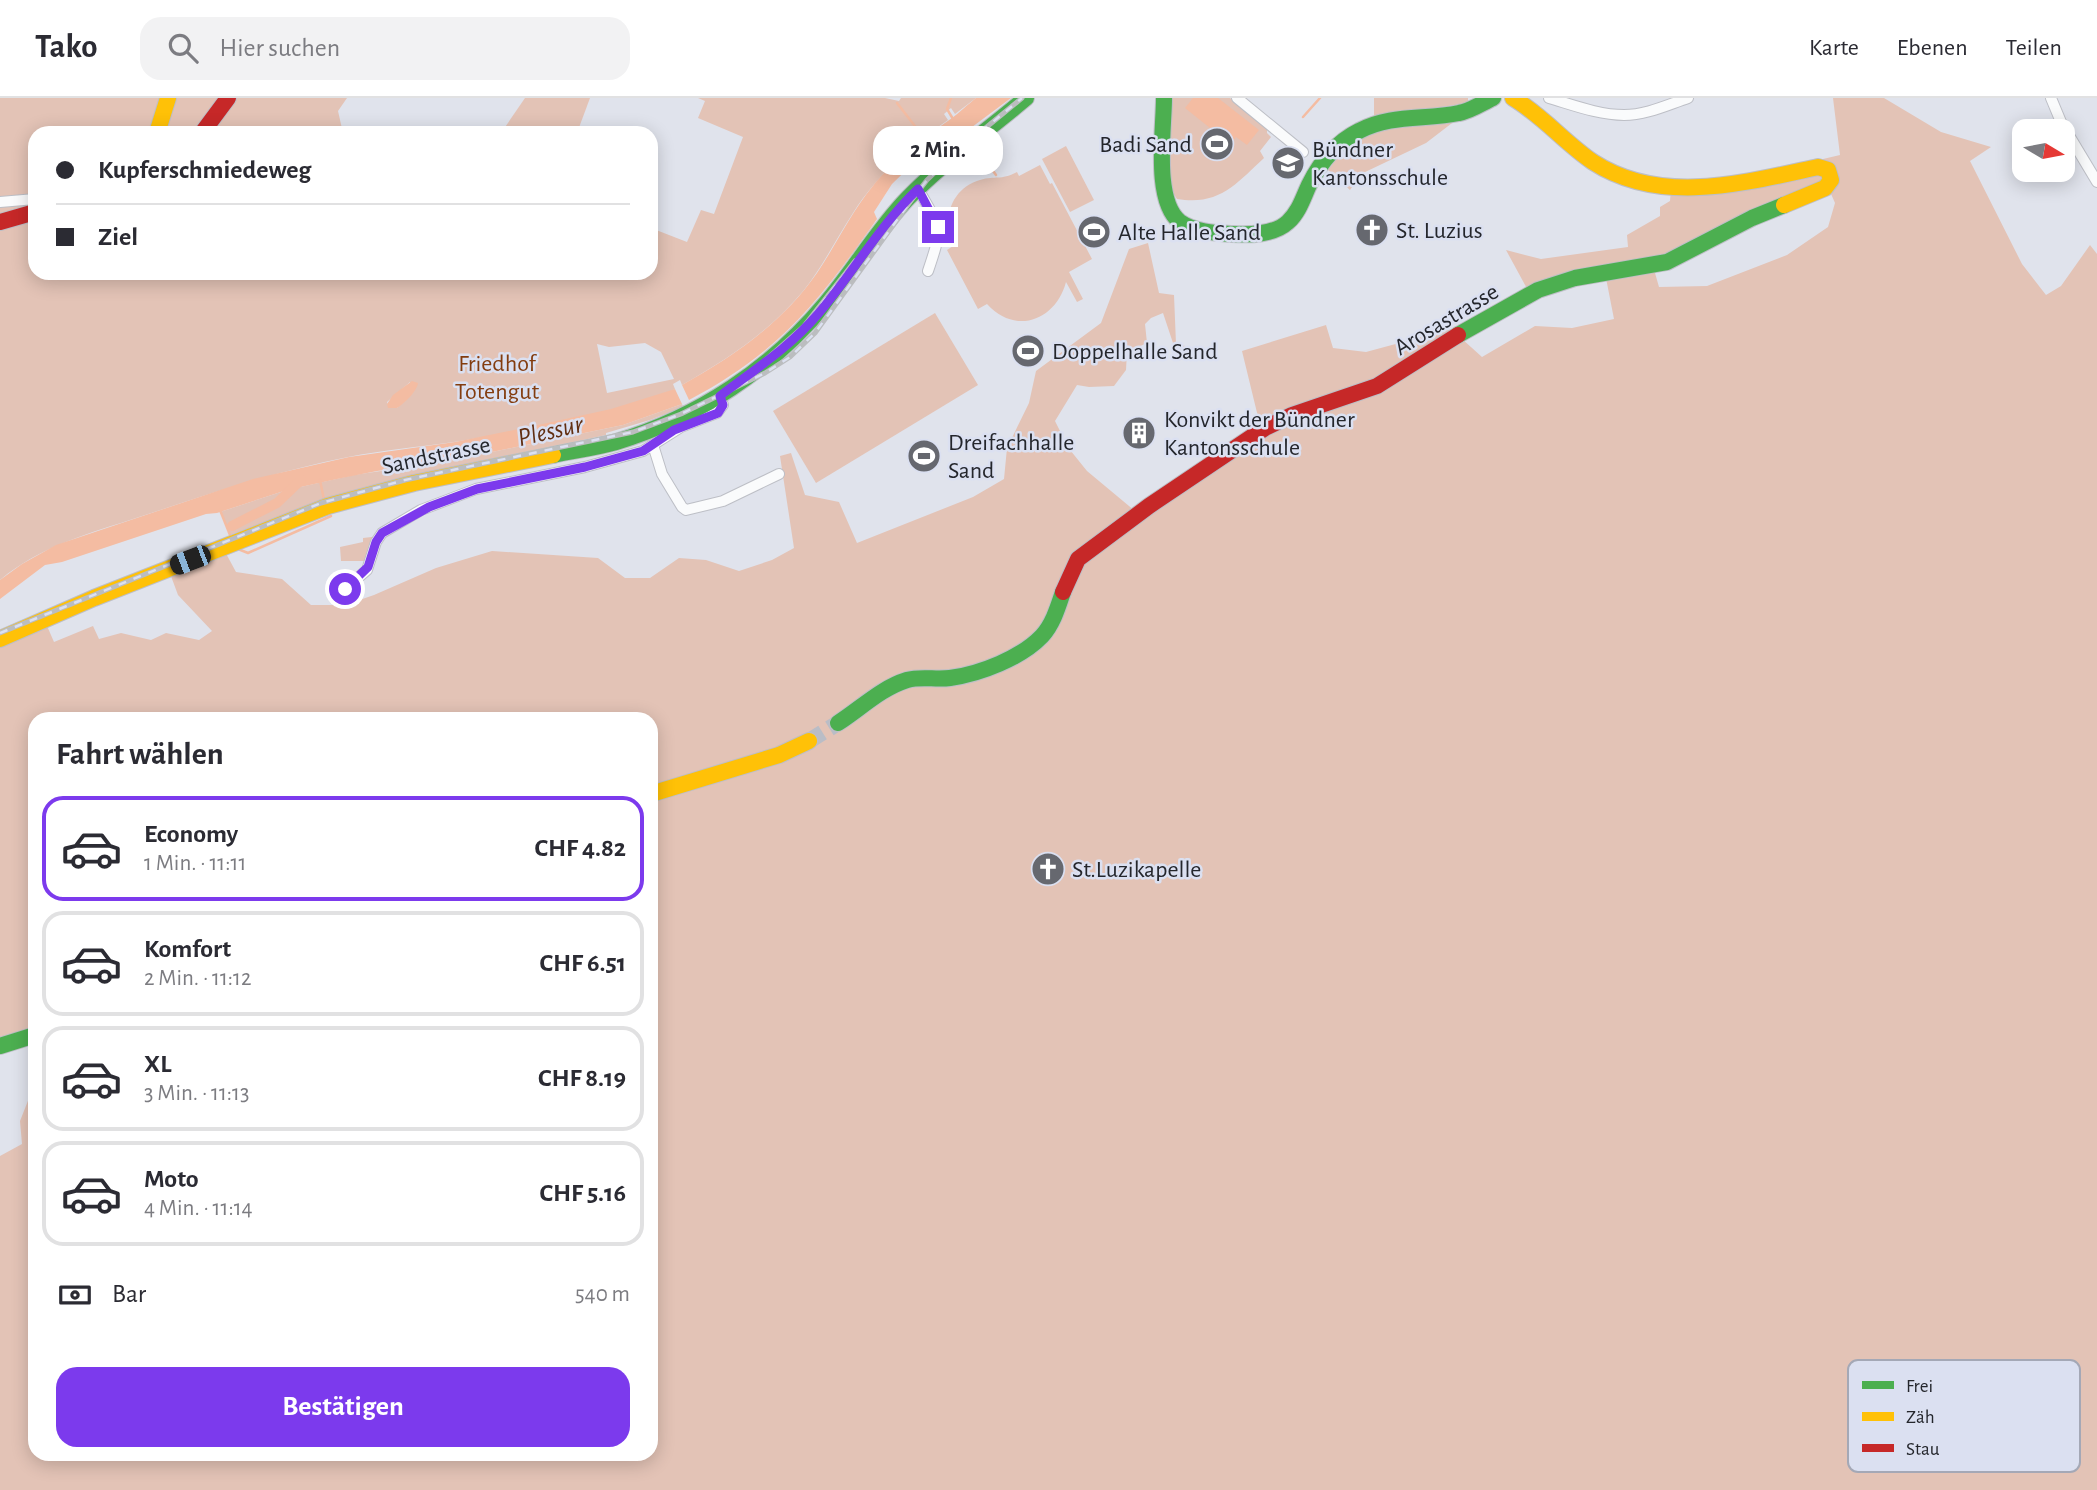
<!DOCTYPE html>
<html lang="de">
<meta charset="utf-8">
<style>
:root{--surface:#fff;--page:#f2f2f3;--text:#2b2b33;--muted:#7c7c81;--line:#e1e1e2;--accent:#7c3aed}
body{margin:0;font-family:"Alegreya Sans",sans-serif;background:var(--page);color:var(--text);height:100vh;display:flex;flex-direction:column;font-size:26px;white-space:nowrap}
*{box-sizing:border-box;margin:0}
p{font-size:23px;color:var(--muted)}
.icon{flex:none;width:38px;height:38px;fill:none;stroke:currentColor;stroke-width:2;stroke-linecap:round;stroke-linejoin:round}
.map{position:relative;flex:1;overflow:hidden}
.panel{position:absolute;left:28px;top:614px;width:630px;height:749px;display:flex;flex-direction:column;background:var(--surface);border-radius:21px;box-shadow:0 4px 18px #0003}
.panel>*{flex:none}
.top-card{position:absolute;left:28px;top:28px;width:630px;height:154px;border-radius:21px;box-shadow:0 4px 18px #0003;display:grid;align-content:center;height:154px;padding:0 28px;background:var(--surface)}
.needle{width:46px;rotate:100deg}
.fabs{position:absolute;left:2012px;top:21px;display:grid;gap:14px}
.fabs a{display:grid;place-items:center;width:63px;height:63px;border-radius:14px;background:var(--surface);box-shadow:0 4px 18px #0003;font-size:35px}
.end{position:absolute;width:32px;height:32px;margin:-16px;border:9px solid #7c3aed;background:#fff;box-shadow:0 0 0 4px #fff}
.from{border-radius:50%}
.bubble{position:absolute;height:49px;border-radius:21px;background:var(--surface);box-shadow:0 4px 18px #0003;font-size:23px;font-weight:600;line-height:49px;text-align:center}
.car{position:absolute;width:21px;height:42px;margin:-21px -10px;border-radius:9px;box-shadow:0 0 5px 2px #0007;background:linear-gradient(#222 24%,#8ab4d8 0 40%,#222 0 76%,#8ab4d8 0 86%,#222 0)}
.top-card b{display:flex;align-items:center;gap:24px;height:66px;font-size:26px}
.top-card b+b{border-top:2px solid var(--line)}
.top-card i{width:18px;height:18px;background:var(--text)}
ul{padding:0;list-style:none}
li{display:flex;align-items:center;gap:21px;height:105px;margin:0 14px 10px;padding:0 14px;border:4px solid var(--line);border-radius:21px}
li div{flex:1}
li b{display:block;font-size:26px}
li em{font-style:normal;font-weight:600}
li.on{border-color:var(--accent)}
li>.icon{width:63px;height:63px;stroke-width:1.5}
h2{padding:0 28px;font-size:32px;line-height:84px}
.pay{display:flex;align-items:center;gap:18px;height:77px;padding:0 28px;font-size:26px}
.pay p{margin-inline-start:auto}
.button{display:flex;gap:14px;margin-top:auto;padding:14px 28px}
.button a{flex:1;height:80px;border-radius:21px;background:var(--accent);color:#fff;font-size:28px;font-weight:600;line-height:80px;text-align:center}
header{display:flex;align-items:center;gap:42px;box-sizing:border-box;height:98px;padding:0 35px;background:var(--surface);border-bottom:2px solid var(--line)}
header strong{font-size:33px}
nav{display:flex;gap:38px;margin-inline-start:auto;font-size:24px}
.search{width:490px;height:63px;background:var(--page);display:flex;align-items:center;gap:18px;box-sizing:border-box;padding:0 24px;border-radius:21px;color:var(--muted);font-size:26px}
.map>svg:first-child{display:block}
.green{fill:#e3c3b6;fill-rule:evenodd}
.water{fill:#f4bca2}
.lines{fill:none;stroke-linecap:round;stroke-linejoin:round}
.stream{stroke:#f4bca2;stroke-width:2.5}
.canal{stroke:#f4bca2;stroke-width:10}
.secondary-tunnel{stroke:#babdc6;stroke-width:16;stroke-dasharray:16 8;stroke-linecap:butt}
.street-casing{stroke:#bdbfc6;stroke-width:12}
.fast-casing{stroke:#bdbfc6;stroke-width:18}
.slow-casing{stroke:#bdbfc6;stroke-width:18}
.jam-casing{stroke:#bdbfc6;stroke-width:18}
.street{stroke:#fafbfc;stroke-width:10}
.fast{stroke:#4caf50;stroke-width:16}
.slow{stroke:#ffc107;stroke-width:16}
.jam{stroke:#c62828;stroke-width:16}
.rail-casing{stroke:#bbbdbf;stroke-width:5}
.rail{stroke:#dbe0f1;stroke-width:2.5;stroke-dasharray:8;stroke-linecap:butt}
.route{stroke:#7c3aed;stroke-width:9}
.labels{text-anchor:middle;stroke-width:5;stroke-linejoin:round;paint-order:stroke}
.poi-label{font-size:24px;fill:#24262c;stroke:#dbe0f1;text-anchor:start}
.street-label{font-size:24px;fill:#24262c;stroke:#dbe0f1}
.park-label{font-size:24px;fill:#833c0f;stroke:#dbe0f1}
.water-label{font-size:26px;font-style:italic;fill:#612e11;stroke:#dbe0f1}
.key{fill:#dbe0f1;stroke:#a4a8b6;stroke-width:2}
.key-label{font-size:19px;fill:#24262c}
</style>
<header>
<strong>Tako</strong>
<div class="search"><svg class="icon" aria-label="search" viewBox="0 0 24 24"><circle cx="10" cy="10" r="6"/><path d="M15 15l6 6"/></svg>Hier suchen</div>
<nav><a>Karte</a><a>Ebenen</a><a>Teilen</a></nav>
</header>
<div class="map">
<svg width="2097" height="1392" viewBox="0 0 2097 1392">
<rect width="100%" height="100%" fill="#e0e3ec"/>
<g class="green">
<path d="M0,0h347l-9,13 5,22h-308v140h616v-45l36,14 14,-32 13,4 29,-77 -45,-19 7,-17 -7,-3h187l14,3 2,-3h75l-21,16 -4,-6 -7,6 4,6c-38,26 -70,54 -95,93 -17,26 -30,53 -49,77 -34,41 -76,69 -122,95l-2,-5 -7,4 2,5 -4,2c-67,24 -148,40 -217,51 -35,5 -71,8 -106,15 -71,14 -139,37 -209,60 -48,16 -99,29 -139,63zM645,245l16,9 13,27 -67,14 -10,-49 12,3zM410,284l3,10 -16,16h-8l-2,-6z"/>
<polygon points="525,0 590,0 577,35 501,35"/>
<path d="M1169,0h61l37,30v5l4,4 -11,14 4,7c-28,26 -45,48 -87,41l-8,-12z"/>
<polygon points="1374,0 1468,0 1468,5 1374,19"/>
<path d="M1833,0h51l57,34 50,15 -21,14 52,103 24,31 15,-9 29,-41 7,9v1236h-2097v-334l22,-12 -2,-23 15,-38v371h616v-735h-616v316l-35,11v-407l44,-20 10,23 39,-16 6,13 22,-6 30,7 15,-7 33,7 13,-9 -34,-36 -10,-27 55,-20 13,24 46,7 29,26h34l29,-10 62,-27 56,-17 106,7 27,20h25l29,-20 27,2 33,11 33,-11 22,-12 -14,-92 11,-3 14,42 34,7 18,41 116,-46 31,-18 3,-31 22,-45 7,-32 65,-48 28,-74 19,-6 11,50 15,2 2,49 23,5 -20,12 -16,-48 -12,5 -6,6 2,19 -20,9 -1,18 -12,16 -25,1 -12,-2 -22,36 5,10 -2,4 29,36 48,40 125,-86 -18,-74 84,-26 7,23 33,4 85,-23 31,28 53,-31 37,2 42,-9 -9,-46 -75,21 -24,-44 35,9 87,-12 -1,-12 33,-19v-9l10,-6 1,-12 150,-22 2,-8 17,-4zM1828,89l7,16 -7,24 -41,28 -80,31 -48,1 -6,-21z"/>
<path d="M1440,21l1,4 15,-3 -30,23 -65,31 -11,16 -22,-20c32,-44 62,-45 112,-51z"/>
<polygon points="1066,48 1094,102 1070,114 1042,61"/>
<path d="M1040,67l10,19 2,-1 40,76 -23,13 14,27 -6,3 -11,-20c-10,38 -50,54 -79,22l-9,5 -31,-59 6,-4c-12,-26 -2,-58 27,-66 16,-5 20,1 37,-8l2,4z"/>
<polygon points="935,215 978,287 816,385 773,313"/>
<polygon points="682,306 683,309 650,322 606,335 606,337 370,388 320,403 230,437 220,414 287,392 354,377 448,363 623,327"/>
<polygon points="380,438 371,463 341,463 340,449 363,444 363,440"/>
</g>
<g class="water">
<path d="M976,0h35l-43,32 -40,19 -36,35 -18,28 3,7c-58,82 -97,133 -188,181l-7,-15c52,-29 100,-62 135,-112 19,-28 33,-59 55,-86 25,-31 49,-47 80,-69 7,-5 15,-13 24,-20z"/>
<polygon points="1193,0 1218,0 1259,32 1247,47 1236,39 1230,46 1185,10"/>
<path d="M412,283l6,2c-1,8 -13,20 -21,25h-9l-1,-4 6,-9z"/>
<polygon points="675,291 682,306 623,327 448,363 377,373 337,381 287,392 217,415 206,416 62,464 45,467 0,501 0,482 22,466 56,447 253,381 349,359 455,344 538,327 611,311"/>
</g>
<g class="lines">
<g class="stream">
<polyline points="951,0 947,11 953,21"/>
<polyline points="897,5 925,41"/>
<polyline points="1303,19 1320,0"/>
<polyline points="975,48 996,77"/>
<polyline points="320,382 324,402"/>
<polyline points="220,412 230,437"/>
<polyline points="238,451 248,455 331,418"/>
</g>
<polyline class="canal" points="232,428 277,405 301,382"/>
<polyline class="secondary-tunnel" points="809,643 838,625"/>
<defs>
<g id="street">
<polyline points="1237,0 1303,54"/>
<path d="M1549,0c24,7 50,17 75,17 22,0 43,-10 64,-17"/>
<polyline points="2051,0 2061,24 2097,84"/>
<path d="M918,91c23,40 25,38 10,82"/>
<polyline points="0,104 35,101"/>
<polyline points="653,347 662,376 682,409 686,412 723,403 779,376"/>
<polyline points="335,495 345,491 367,472 376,444 382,435 421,412 476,391 585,369 643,353 681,329 717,315 723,307 720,298"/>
</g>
<g id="fast">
<path d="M1164,0c0,31 -11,103 16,124 14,10 35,11 52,12 18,1 42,1 56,-12 11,-10 15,-24 21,-37 11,-22 28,-43 50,-54 31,-17 66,-11 100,-18 12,-2 23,-10 34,-15"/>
<polyline points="1458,237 1538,192 1575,180 1667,164 1752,120 1784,107"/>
<path d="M553,357c21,-5 43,-7 63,-13 83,-25 155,-73 210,-139 29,-34 51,-73 82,-105 36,-37 79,-67 118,-100"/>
<path d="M838,625c22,-14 43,-35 69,-43 14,-4 29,0 43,-2 30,-4 71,-20 92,-42 11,-12 16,-29 21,-44"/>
<polyline points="0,948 35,937"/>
</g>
<g id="slow">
<path d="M1513,0c30,18 52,45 80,64 68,44 151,21 225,5l10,3 3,10 -6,8 -41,17"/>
<polyline points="157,35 168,0"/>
<polyline points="0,541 94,500 328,408 414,385 553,357"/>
<polyline points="651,696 779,657 809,643"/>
</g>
<g id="jam">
<polyline points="202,35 228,0"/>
<polyline points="0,124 35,114"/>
<polyline points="1063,494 1078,461 1149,408 1265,330 1292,317 1377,288 1458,237"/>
</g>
</defs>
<use href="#street" class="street-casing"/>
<use href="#fast" class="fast-casing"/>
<use href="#slow" class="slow-casing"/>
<use href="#jam" class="jam-casing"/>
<use href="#street" class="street"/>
<use href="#fast" class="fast"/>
<use href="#slow" class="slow"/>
<use href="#jam" class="jam"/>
<defs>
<g id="rail">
<polyline points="944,64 1022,0"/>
<polyline points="753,273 804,228 855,163"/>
<polyline points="0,535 321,405 405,382 633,334 681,316 765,275 790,259 815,235 910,104 927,82 951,59"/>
</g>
</defs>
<use href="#rail" class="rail-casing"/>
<use href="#rail" class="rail"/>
</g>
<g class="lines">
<path class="route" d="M345,491l23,-22 8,-25 6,-9 47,-26 48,-18 108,-22 58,-16 31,-21 44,-17 5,-8 -3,-9c34,-26 69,-48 98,-82 35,-41 61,-88 100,-125l20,38"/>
</g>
<defs>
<symbol id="stadium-disc" viewBox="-11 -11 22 22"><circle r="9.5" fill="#66686f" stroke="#dbe0f1"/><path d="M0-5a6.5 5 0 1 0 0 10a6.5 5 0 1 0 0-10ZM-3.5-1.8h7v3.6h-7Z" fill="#fff"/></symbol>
<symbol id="school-disc" viewBox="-11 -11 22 22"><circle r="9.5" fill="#66686f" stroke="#dbe0f1"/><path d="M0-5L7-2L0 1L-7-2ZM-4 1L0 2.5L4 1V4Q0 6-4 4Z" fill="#fff"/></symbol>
<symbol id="church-disc" viewBox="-11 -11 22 22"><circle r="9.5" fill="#66686f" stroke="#dbe0f1"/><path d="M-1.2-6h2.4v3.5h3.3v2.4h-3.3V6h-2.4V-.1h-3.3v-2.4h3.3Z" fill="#fff"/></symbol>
<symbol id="building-disc" viewBox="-11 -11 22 22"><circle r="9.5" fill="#66686f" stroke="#dbe0f1"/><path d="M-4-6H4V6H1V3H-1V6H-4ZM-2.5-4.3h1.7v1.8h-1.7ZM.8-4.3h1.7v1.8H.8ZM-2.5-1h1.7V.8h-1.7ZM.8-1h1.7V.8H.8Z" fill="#fff"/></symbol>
</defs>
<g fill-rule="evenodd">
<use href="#stadium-disc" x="1198" y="27" width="38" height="38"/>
<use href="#school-disc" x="1269" y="46" width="38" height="38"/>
<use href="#church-disc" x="1353" y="113" width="38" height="38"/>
<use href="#stadium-disc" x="1075" y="115" width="38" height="38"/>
<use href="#stadium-disc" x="1009" y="234" width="38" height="38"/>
<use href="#building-disc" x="1120" y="316" width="38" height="38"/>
<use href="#stadium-disc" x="905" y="339" width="38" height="38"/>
<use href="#church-disc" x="1029" y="752" width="38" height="38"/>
</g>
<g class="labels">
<g class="poi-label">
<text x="1192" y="54" text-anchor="end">Badi Sand</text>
<text x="1312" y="59">Bündner<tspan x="1312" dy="28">Kantonsschule</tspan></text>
<text x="1396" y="140">St. Luzius</text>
<text x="1118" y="142">Alte Halle Sand</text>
<text x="1052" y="261">Doppelhalle Sand</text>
<text x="1164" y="329">Konvikt der Bündner<tspan x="1164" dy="28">Kantonsschule</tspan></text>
<text x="948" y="352">Dreifachhalle<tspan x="948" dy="28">Sand</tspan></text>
<text x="1072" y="779">St.Luzikapelle</text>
</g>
<g class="street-label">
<text transform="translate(1446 221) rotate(-31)" y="8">Arosastrasse</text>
<text transform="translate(436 357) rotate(-12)" y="8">Sandstrasse</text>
</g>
<g class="park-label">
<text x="497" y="273">Friedhof<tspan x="497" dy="28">Totengut</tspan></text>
</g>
<g class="water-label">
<text transform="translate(550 332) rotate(-13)" y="9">Plessur</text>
</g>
</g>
<rect x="1848" y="1262" width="232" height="112" rx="10" class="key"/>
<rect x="1862" y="1283" width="32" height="8" fill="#4caf50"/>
<rect x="1862" y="1314" width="32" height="9" fill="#ffc107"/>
<rect x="1862" y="1346" width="32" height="8" fill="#c62828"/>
<g class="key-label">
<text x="1906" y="1294">Frei</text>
<text x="1906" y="1325">Zäh</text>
<text x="1906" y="1357">Stau</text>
</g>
</svg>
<div class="fabs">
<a><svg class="needle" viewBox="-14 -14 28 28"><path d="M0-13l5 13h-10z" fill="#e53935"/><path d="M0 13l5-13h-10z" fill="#7c7c81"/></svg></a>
</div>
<i class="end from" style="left:345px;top:491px"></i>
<i class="end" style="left:938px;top:129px"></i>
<div class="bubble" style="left:873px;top:28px;width:130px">2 Min.</div>
<i class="car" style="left:190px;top:462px;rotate:249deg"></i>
<div class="top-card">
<b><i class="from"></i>Kupferschmiedeweg</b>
<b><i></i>Ziel</b>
</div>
<section class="panel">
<h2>Fahrt wählen</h2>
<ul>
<li class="on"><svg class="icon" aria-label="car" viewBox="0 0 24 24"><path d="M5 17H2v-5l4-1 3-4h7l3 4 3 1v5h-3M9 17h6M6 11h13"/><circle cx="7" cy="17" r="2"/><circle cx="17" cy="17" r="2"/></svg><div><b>Economy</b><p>1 Min. · 11:11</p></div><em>CHF 4.82</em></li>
<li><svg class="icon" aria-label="car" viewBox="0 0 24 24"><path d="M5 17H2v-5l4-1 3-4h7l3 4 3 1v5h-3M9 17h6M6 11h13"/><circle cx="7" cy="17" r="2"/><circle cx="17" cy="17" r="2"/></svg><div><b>Komfort</b><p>2 Min. · 11:12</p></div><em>CHF 6.51</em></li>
<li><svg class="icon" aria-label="car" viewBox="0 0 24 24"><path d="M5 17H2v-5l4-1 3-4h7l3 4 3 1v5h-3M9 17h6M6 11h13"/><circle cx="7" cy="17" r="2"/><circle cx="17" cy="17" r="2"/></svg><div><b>XL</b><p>3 Min. · 11:13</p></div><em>CHF 8.19</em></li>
<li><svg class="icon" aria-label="car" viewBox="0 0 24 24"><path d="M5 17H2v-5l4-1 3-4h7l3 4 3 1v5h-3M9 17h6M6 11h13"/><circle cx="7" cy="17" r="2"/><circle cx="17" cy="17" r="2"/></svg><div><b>Moto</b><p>4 Min. · 11:14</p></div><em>CHF 5.16</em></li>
</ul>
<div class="pay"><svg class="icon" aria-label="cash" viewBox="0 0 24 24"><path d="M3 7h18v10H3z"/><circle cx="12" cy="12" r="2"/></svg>Bar<p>540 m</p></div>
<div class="button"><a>Bestätigen</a></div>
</section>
</div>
